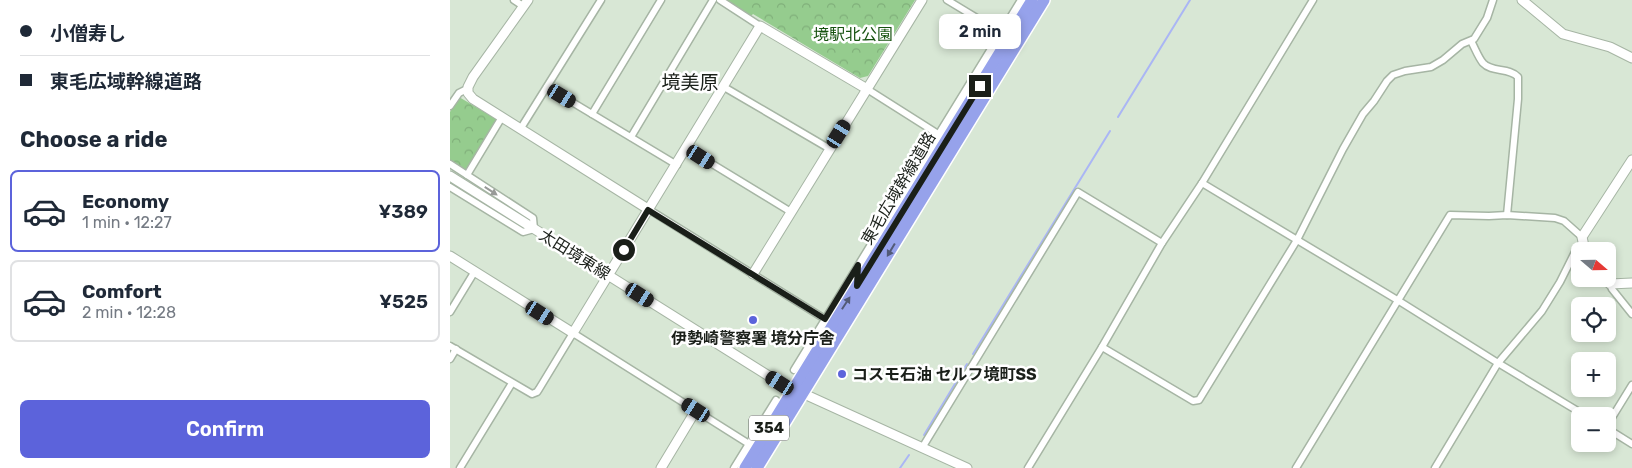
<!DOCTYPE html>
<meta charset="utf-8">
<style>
:root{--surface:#fff;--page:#f6f6f7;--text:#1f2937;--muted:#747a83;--line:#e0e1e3;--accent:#5c63db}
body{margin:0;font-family:Rubik,"Noto Sans JP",sans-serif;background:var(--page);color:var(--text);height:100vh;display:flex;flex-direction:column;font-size:19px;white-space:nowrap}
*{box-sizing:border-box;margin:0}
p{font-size:16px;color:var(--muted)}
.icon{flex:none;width:28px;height:28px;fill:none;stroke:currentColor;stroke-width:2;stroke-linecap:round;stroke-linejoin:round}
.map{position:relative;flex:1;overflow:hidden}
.side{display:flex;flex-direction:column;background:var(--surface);width:450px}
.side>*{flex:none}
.banner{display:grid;align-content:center;height:110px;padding:0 20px;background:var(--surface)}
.needle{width:32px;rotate:110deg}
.buttons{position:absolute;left:1121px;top:242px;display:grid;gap:10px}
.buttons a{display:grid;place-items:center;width:45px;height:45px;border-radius:8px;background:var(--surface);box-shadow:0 2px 8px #0003;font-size:25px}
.end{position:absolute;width:22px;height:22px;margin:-11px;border:6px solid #1a1f19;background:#fff;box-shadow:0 0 0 2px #fff}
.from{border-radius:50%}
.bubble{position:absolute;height:35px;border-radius:8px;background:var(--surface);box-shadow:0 2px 8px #0003;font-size:16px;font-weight:600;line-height:35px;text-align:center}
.car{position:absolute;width:15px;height:30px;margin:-15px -8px;border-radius:6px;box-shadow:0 0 4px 1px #0007;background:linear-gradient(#222 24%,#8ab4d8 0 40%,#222 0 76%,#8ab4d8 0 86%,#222 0)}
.banner b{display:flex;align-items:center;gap:18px;height:48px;font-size:19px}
.banner b+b{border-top:1px solid var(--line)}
.banner i{width:12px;height:12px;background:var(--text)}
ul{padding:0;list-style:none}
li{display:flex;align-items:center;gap:15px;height:82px;margin:0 10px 8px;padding:0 10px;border:2px solid var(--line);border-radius:8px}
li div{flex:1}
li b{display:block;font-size:19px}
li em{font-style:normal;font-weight:600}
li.active{border-color:var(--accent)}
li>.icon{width:45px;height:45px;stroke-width:1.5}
h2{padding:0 20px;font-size:22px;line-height:60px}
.button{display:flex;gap:10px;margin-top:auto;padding:10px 20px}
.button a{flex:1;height:58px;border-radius:8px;background:var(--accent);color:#fff;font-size:20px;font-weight:600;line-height:58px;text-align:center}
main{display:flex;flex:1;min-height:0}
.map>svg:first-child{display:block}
.forest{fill:url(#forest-crowns)}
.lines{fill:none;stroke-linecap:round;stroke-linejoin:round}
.stream{stroke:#aab6f5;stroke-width:2}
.street-casing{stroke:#a6b5a4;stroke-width:9}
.secondary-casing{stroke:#a6b5a4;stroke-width:11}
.highway-casing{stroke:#fff;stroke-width:14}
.street{stroke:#fff;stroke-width:6}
.secondary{stroke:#fff;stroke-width:9}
.highway{stroke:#96a2eb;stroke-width:11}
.oneway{fill:#989a98}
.oneway2{fill:#525a77}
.route{stroke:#1a1f19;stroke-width:6}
.poi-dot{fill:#5c63db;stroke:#fff;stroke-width:2}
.labels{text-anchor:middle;stroke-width:5;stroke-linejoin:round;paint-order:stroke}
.shield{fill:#fff;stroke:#5f625e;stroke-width:1}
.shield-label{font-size:15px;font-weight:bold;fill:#1a1f19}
.park-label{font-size:16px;fill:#175310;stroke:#fff}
.street-label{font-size:16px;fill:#1a1f19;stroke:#fff}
.poi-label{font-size:16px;font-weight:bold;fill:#1a1f19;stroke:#fff}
.quarter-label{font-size:19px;fill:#1a1f19;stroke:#fff}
</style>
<main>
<section class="side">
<div class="banner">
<b><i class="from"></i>小僧寿し</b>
<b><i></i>東毛広域幹線道路</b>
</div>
<h2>Choose a ride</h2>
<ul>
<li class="active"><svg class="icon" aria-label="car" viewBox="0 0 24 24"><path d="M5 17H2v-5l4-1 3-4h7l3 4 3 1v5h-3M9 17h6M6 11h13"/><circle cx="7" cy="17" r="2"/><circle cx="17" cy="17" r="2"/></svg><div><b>Economy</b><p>1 min · 12:27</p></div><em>¥389</em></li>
<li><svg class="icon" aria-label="car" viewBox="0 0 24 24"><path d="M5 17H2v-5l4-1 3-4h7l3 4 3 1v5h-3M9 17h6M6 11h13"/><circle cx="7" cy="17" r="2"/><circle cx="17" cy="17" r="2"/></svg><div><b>Comfort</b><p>2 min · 12:28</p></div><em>¥525</em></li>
</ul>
<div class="button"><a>Confirm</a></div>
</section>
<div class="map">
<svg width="1182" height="468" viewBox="0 0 1182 468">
<defs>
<pattern id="forest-crowns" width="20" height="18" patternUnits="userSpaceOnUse" patternTransform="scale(1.25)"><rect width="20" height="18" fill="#95cc8e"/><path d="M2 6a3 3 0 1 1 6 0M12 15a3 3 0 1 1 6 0" fill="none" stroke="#80af7a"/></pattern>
</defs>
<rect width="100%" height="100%" fill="#d8e7d5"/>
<g class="forest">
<polygon points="275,0 465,0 418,76 410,78 303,14 301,16"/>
<polygon points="9,97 46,119 46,123 17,170 14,171 0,162 0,112"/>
</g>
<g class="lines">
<g class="stream">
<polyline points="668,117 740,0"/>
<polyline points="523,354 660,131"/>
<polyline points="474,435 517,364"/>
<polyline points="450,468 459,455"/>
</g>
<defs>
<g id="street">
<polyline points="64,0 73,6"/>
<polyline points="270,0 310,26"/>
<polyline points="497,0 550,32"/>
<path d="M1021,41c4,7 7,16 12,22 9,10 26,4 35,14v22l-11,116"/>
<polyline points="97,87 227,165"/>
<polyline points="274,87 380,149"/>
<polyline points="417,89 488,134"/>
<polyline points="0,106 9,93 17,89"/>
<polyline points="142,114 211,0"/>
<polyline points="71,128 151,0"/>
<polyline points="181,137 263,0"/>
<polyline points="236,148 341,212"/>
<polyline points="0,164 83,218 84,229 73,232 0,187"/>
<polyline points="17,175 52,117"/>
<polyline points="752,183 949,301 1048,363 1136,416"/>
<polyline points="198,209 375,319"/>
<polyline points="1160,284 1162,289 1182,314"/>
<polyline points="0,312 25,271"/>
<polyline points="0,346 82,394 87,392 89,389 123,333 299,444"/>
<polyline points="652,347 743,401 749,400 847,240 893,149 913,114 924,101 937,81 943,75 955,71 981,67 993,60 1012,44 1024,39 1037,18 1043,0"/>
<polyline points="0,359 6,349"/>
<polyline points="344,370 571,0"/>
<polyline points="1158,424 1182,385"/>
<polyline points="1158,429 1182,444"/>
<polyline points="472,448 628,192 712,243"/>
<polyline points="10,468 62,383"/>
<polyline points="284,468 326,400"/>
<polyline points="578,468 652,347 712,243 752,183 863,0"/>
<polyline points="846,468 1000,215 1039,216 1057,215 1105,218 1114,221 1132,237"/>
<polyline points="985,468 1048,363 1092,311 1110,282 1126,250 1133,246"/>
</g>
<g id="secondary">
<polyline points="78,0 23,77 18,87 18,93 23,99 198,209"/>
<polyline points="1072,0 1113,34 1160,47 1182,58"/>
<polyline points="0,176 330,383 517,468"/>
<polyline points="1135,251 1132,237 1182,160"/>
<polyline points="0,256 123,333 310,26 417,89"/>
<polyline points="303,274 472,0"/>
<polyline points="1155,279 1160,284 1182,283"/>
<polyline points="211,468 246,410"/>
</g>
<g id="highway">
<polyline points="295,468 582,0"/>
<polyline points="307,468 594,0"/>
</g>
</defs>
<use href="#street" class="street-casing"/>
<use href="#secondary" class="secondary-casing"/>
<use href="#highway" class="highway-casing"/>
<use href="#street" class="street"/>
<use href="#secondary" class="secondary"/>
<use href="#highway" class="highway"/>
</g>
<defs><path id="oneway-solid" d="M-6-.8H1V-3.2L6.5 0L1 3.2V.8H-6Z" transform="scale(1.25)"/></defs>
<use class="oneway" href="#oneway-solid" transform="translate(41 191) rotate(33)"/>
<g class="oneway2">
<use href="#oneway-solid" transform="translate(441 250) rotate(121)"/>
<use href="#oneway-solid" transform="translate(396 303) rotate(-57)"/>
</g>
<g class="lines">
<polyline class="route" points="174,250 198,210 375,319 408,265 407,286 530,86"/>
</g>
<g class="poi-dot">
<circle cx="303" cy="320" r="5"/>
<circle cx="392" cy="374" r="5"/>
</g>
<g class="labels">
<rect class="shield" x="299" y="415.5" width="40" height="25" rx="4"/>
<g class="shield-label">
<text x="319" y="433">354</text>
</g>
<g class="park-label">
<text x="403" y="40">境駅北公園</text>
</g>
<g class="street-label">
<text transform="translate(448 188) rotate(-59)" y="6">東毛広域幹線道路</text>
<text transform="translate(125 254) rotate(32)" y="6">太田境東線</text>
</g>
<g class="poi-label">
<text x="303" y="344">伊勢崎警察署 境分庁舎</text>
<text x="402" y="380" text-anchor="start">コスモ石油 セルフ境町SS</text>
</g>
<g class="quarter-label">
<text x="240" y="89">境美原</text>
</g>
</g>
</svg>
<div class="buttons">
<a><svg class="needle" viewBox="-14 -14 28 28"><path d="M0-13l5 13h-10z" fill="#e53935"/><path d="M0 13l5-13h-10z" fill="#747a83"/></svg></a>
<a><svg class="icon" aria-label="locate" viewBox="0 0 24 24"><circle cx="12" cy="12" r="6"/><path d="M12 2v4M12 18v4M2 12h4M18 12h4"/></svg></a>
<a>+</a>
<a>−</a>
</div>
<i class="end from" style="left:174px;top:250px"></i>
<i class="end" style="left:530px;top:86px"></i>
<div class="bubble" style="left:489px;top:14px;width:82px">2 min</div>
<i class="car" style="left:112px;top:96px;rotate:121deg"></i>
<i class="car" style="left:389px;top:134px;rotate:32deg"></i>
<i class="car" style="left:251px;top:157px;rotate:122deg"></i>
<i class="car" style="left:190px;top:295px;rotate:122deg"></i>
<i class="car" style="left:90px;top:313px;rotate:122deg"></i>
<i class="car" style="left:330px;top:383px;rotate:302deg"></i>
<i class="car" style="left:246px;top:410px;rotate:302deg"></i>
</div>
</main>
